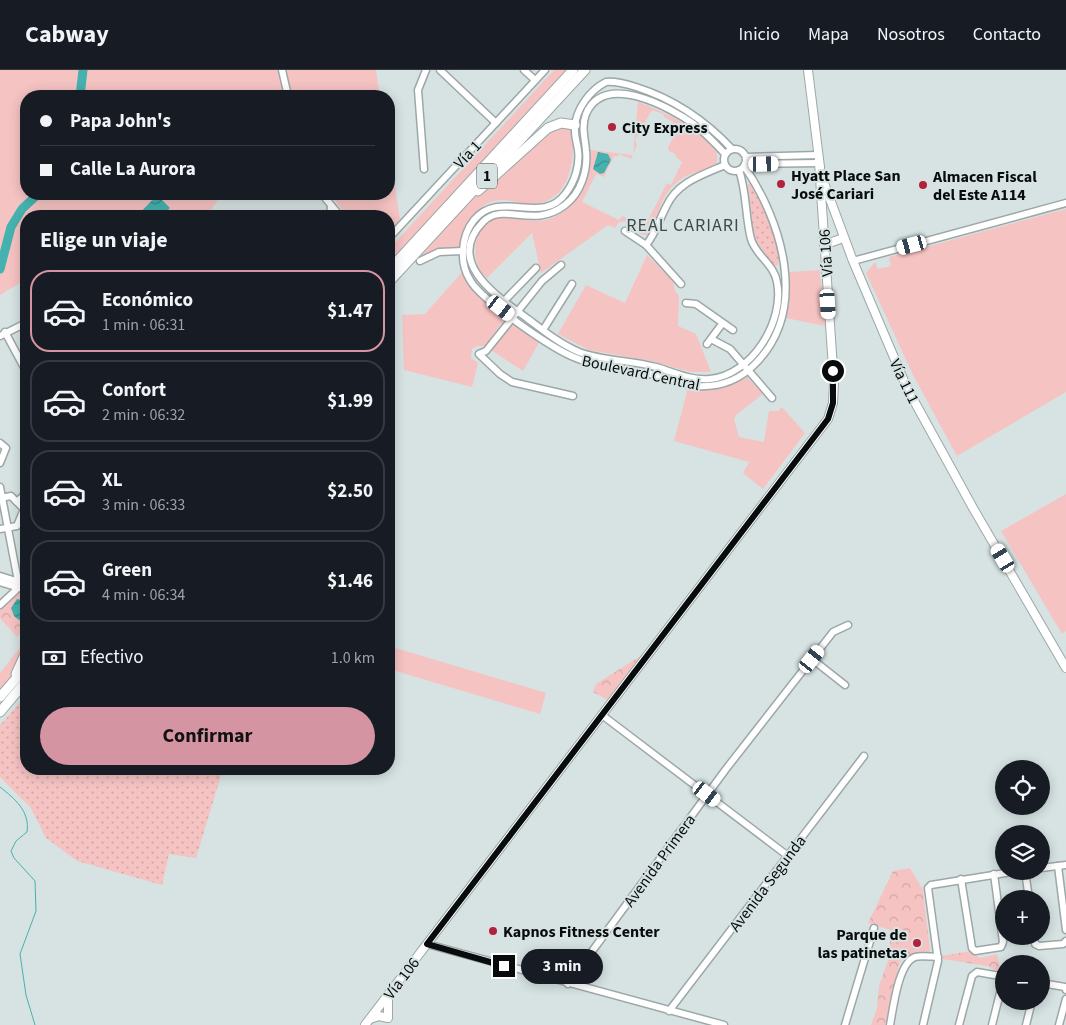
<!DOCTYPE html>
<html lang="es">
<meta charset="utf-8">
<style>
:root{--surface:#171b24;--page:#20242c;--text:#f1f3f6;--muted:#9ea1a6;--line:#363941;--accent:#d594a2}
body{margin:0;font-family:"Source Sans 3",sans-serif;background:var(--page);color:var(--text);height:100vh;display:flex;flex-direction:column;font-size:19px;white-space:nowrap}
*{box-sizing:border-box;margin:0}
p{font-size:16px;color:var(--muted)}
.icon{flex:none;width:28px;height:28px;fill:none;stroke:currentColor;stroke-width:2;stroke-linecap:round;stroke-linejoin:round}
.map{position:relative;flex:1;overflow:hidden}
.details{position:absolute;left:20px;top:140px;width:375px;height:565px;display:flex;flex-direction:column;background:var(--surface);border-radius:20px;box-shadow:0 2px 12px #0003}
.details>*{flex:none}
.banner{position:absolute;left:20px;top:20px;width:375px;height:110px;border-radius:20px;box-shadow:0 2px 12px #0003;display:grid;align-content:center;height:110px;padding:0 20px;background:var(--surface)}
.tools{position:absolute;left:995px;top:690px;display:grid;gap:10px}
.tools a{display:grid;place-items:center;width:55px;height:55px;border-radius:50%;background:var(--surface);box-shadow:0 2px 12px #0003;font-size:25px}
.end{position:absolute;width:22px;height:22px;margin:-11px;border:6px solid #080c0c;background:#fff;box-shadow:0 0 0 2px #fff}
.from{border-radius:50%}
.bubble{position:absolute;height:35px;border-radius:18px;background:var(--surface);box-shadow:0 2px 12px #0003;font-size:16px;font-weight:700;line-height:35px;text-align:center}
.car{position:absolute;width:15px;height:30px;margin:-15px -8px;border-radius:6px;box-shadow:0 0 4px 1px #0007;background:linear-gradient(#fff 24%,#345 0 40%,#fff 0 76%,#345 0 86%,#fff 0)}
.banner b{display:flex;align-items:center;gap:18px;height:48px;font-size:19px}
.banner b+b{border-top:1px solid var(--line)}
.banner i{width:12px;height:12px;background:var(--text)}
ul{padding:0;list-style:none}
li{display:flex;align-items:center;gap:15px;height:82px;margin:0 10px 8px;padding:0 10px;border:2px solid var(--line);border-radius:20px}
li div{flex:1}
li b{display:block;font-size:19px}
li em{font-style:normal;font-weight:700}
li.current{border-color:var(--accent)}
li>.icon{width:45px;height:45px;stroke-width:1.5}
h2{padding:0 20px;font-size:22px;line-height:60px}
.pay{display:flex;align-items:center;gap:12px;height:55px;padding:0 20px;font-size:19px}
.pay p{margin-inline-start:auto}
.action{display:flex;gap:10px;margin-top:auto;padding:10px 20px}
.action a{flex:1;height:58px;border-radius:30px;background:var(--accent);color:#111;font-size:20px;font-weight:700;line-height:58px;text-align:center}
header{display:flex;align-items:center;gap:30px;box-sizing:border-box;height:70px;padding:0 25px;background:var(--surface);border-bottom:1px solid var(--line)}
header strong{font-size:24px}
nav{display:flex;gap:28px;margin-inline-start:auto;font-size:18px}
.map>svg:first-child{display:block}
.grass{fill:#f6c3c3;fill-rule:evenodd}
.park{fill:url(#park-crowns)}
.garden{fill:url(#garden-dots)}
.water{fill:url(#water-waves)}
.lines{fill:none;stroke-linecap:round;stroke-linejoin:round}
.stream{stroke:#46b2af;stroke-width:1}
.river{stroke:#46b2af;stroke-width:9}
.minor-casing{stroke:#9ca8a7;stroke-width:9}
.major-casing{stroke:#9ca8a7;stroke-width:10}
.highway-casing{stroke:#9ca8a7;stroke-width:11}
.minor{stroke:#fff;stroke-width:6}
.major{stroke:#fff;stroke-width:8}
.highway{stroke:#fff;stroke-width:9}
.route{stroke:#080c0c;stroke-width:6}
.poi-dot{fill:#b3213c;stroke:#d6e3e2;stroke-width:2}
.labels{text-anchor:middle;stroke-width:4;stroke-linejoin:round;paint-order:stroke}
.shield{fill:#d6e3e2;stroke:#464c4c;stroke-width:1}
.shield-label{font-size:15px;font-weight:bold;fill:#080c0c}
.poi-label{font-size:16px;font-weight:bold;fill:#080c0c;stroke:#d6e3e2;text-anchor:start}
.street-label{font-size:16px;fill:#080c0c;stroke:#d6e3e2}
.neighbourhood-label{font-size:18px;letter-spacing:1px;fill:#3e4848;stroke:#d6e3e2}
</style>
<header>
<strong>Cabway</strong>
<nav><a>Inicio</a><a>Mapa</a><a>Nosotros</a><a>Contacto</a></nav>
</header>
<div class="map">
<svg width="1066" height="955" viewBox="0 0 1066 955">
<defs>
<pattern id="park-crowns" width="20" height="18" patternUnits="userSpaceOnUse" patternTransform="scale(1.25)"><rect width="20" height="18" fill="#f6c3c3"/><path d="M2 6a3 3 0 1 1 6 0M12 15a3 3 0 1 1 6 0" fill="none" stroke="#d1a6a6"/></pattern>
<pattern id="garden-dots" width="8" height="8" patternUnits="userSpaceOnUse" patternTransform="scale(1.25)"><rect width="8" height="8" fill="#f6c3c3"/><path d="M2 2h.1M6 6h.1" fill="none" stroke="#d1a6a6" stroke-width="1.8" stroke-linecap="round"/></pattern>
<pattern id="water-waves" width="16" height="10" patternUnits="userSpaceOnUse" patternTransform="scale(1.25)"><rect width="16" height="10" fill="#46b2af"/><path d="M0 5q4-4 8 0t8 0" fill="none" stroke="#388f8d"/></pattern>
</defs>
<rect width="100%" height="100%" fill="#d6e3e2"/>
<g class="grass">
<polygon points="0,0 376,0 380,26 26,26 26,124 216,124 217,131 207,146 26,146 26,223 20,213 0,225"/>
<polygon points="554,0 569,0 389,197 389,179"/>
<path d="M638,32c29,11 59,25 79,50v11c-10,9 -25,8 -36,16 -23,17 -20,35 -34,56 -10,1 -12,-9 -19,-14l-9,1 -4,6 -7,-3 -67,48 -9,-40 -45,45c-18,-13 -15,-50 6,-59 14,-5 29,2 42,2 37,1 55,-41 56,-71l42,5zM652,40l11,4 1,3 16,9 -12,21 1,4 7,3 -1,2 7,6 -11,23 -4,-2 -24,47 -18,-13 -3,-1 -3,4 -37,-18 14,-28 8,3 10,-21 3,1 2,-3 12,5 6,-14 -2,-5z"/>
<path d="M558,56l14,1c4,31 -1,79 -44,77 -12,-1 -22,-6 -34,-3 -21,5 -30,30 -34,48h-20l-21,9 53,-60 44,-34 21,-22z"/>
<polygon points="389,78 400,149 389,161 389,146 346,146 331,124 389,124"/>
<polygon points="1066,139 1066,322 957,386 913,305 866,203 875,192 878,199 891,196 889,187"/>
<polygon points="647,185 673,211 675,221 679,226 678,256 696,264 711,302 691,302 651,291 589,280 558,264 586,215 625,233"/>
<polygon points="820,200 825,256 786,248 789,229 789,202"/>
<polygon points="463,201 479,226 506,247 485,276 477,276 472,279 471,288 478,293 472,317 404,300 402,245 425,244"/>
<polygon points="513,253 540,271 523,301 491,280"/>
<path d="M747,307l16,17 -26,20 -3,5 5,18 25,5 5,-31h9l4,-4 23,26 -42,56 -20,-16 6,-11 -75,-21 14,-53c24,5 38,-2 59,-11z"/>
<polygon points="1066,424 1066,561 1062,564 1001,461"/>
<path d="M26,570c0,17 -15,40 -26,53v-20z"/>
<polygon points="389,576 546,623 540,644 389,599"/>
</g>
<g class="park">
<polygon points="18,522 26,524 26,557 17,567 0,548 0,537"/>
<polygon points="642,585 608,630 593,622 596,614"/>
<polygon points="910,798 923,820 930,880 926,885 906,886 900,891 885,955 871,955 877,938 879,916 890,885 890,860 868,853 893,801"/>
<polygon points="970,881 980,888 997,884 1001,903 988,896 942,889 942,886"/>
</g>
<g class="garden">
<path d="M751,113c10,17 37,65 26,83l-4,-1 -19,-27 -6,-54z"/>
<polygon points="26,626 26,699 187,699 193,701 194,699 223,699 196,788 169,784 162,815 77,791 46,768 31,738 0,707 0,655"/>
</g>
<g class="water">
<polygon points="598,82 608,84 611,90 604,103 600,104 593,99"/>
<polygon points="157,125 170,138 162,146 137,146"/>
<polygon points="17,529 26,531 26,547 19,550 14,546 11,538"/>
</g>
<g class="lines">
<path class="stream" d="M0,717c15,12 30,24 27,45l-11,9 -5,10 3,7 21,23 1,30 -16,43 6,41 9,30"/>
<g class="river">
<polyline points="80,26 83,0"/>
<polyline points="0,199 11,157 22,139 38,124"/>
</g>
<defs>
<g id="minor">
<polyline points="282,0 288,26"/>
<polyline points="440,0 496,53"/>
<polyline points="524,0 535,10"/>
<circle cx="735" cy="90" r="11"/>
<path d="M732,79c-27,-29 -58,-50 -96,-62 -10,-3 -20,-6 -30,-5 -16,8 -30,27 -31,45 -1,8 2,15 3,23 2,15 -3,31 -12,43 -24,34 -66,-5 -92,27 -13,16 -15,43 -4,60 11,20 84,70 106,78 21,9 45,10 67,14 17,4 34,11 51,14 25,2 45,-5 62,-23 53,-54 26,-142 -12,-197"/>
<path d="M725,84c-9,-10 -19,-20 -30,-29 -25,-18 -91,-54 -109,-11 -5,13 -1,24 0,37 2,19 -5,42 -21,54 -32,25 -62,-4 -82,17 -40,41 17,76 45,97 16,12 32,25 51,33 24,9 51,8 77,15 18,5 35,14 54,12 42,-4 75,-58 67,-97 -3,-18 -21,-26 -26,-43 -6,-23 -4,-46 -12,-69"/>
<polyline points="746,87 818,85"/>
<polyline points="745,94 819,93"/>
<polyline points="424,99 418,20 426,0"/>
<polyline points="322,124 340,146"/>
<polyline points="330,146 331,136"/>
<polyline points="625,161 646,175 681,214"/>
<polyline points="389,168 545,0"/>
<path d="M646,175c10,-12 13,-25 20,-38 11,-25 36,-32 59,-42"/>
<polyline points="420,191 439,182 463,181"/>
<polyline points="853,191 1066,133"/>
<polyline points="561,195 542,211 486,281 479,284 500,304 512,312 573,326"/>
<polyline points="504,231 536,198"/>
<polyline points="686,233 696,234 733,260"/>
<polyline points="543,260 572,214"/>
<polyline points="5,262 26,301"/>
<polyline points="0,266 26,253"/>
<polyline points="711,269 730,279 772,328"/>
<polyline points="707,274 722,254"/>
<polyline points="0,373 6,378 0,393"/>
<polyline points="0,417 18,511 16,520 0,535"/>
<polyline points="0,428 11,426 24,439 17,456 0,459"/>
<polyline points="17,432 26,423"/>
<polyline points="0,506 26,514"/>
<polyline points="0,512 26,520"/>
<polyline points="812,589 845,615"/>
<polyline points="602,645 788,786"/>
<polyline points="1058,796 1066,860"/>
<polyline points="1041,798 1066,795"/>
<polyline points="1025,801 1029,829"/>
<polyline points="961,809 972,878 975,881 1001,877 1003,872 994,804"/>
<polyline points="1034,866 1035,874 1039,876 1063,874 1066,871"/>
<polyline points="427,874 724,955"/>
<polyline points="1041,913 1065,917 1066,920"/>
<polyline points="568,914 726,699 833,562 848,555"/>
<polyline points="669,941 864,686"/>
<polyline points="845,955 874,858"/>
<path d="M890,955c3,-15 8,-62 25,-68 6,-2 16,0 23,0"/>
<polyline points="923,955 938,891 928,818 931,815 1018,801"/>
<polyline points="959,955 972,906 977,902 1000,906 1003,911 992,955"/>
<polyline points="1026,955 1032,931"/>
<polyline points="1059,955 1066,929"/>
</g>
<g id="major">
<polyline points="808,0 820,97"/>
<polyline points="824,113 853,191 907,318 973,438 1066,598"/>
<polyline points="824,175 843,168"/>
<polyline points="370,949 379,946 388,948 388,925"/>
<polyline points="365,955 828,349 833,333 834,313 819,93"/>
</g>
<g id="highway">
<polyline points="478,121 548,58 561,53 575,55"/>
<polyline points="389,200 573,0"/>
<polyline points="389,212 585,0"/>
<polyline points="16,604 26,582"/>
<polyline points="0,627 26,597"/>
<polyline points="0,642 26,611"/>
</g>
</defs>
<use href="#minor" class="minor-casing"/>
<use href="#major" class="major-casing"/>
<use href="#highway" class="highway-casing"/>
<use href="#minor" class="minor"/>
<use href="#major" class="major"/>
<use href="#highway" class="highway"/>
</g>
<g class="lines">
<polyline class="route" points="504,896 427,874 828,349 833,333 833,301"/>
</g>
<g class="poi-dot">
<circle cx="612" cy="57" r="5"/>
<circle cx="781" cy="114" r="5"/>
<circle cx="923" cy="115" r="5"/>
<circle cx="493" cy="861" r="5"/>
<circle cx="917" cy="873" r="5"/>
</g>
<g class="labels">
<rect class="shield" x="477" y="93.5" width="20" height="25" rx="4"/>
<g class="shield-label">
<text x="487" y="111">1</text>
</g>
<g class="poi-label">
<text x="622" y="63">City Express</text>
<text x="791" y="111">Hyatt Place San<tspan x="791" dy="18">José Cariari</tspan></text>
<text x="933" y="112">Almacen Fiscal<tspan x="933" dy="18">del Este A114</tspan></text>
<text x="503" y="867">Kapnos Fitness Center</text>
<text x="907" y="870" text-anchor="end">Parque de<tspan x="907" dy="18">las patinetas</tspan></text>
</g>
<g class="street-label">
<text transform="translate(467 84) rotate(-47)" y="6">Vía 1</text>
<text transform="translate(825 183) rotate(-94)" y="6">Vía 106</text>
<text transform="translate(641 302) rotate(12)" y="6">Boulevard Central</text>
<text transform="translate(905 311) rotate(64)" y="6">Vía 111</text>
<text transform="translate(659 790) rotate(-54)" y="6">Avenida Primera</text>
<text transform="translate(767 813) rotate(-53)" y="6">Avenida Segunda</text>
<text transform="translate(401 908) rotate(-53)" y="6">Vía 106</text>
</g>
<g class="neighbourhood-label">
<text x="683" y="161">REAL CARIARI</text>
</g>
</g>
</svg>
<div class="tools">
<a><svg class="icon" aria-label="locate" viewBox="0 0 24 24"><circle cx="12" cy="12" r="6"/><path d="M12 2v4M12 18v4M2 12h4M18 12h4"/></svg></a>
<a><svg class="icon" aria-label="layers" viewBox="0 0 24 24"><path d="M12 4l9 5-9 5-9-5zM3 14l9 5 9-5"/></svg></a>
<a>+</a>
<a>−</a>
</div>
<i class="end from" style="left:833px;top:301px"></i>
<i class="end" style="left:504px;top:896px"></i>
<div class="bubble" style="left:521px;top:879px;width:82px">3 min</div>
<i class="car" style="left:764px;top:94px;rotate:89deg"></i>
<i class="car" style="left:912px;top:175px;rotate:255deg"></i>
<i class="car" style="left:828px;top:234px;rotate:176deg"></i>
<i class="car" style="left:501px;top:238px;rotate:128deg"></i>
<i class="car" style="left:1003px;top:488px;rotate:329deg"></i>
<i class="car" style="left:812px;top:589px;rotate:38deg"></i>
<i class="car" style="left:707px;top:724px;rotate:127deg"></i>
<div class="banner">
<b><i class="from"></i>Papa John's</b>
<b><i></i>Calle La Aurora</b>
</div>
<section class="details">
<h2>Elige un viaje</h2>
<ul>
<li class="current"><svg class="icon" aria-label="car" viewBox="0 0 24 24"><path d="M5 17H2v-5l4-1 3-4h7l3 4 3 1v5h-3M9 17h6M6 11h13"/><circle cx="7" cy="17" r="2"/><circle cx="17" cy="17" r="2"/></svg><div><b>Económico</b><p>1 min · 06:31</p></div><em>$1.47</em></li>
<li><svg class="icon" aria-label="car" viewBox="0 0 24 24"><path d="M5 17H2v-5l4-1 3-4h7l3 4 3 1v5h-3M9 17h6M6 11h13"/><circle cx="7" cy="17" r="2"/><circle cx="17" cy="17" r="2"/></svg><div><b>Confort</b><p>2 min · 06:32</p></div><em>$1.99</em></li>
<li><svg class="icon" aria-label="car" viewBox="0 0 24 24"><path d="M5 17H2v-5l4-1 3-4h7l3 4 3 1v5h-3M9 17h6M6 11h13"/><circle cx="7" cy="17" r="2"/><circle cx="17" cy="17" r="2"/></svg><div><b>XL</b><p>3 min · 06:33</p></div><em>$2.50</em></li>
<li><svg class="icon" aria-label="car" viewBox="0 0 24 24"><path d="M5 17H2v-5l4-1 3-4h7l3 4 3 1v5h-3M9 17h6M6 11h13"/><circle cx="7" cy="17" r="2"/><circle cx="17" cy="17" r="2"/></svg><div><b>Green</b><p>4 min · 06:34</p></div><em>$1.46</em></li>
</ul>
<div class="pay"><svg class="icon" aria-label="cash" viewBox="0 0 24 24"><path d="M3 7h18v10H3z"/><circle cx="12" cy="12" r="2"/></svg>Efectivo<p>1.0 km</p></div>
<div class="action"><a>Confirmar</a></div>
</section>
</div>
